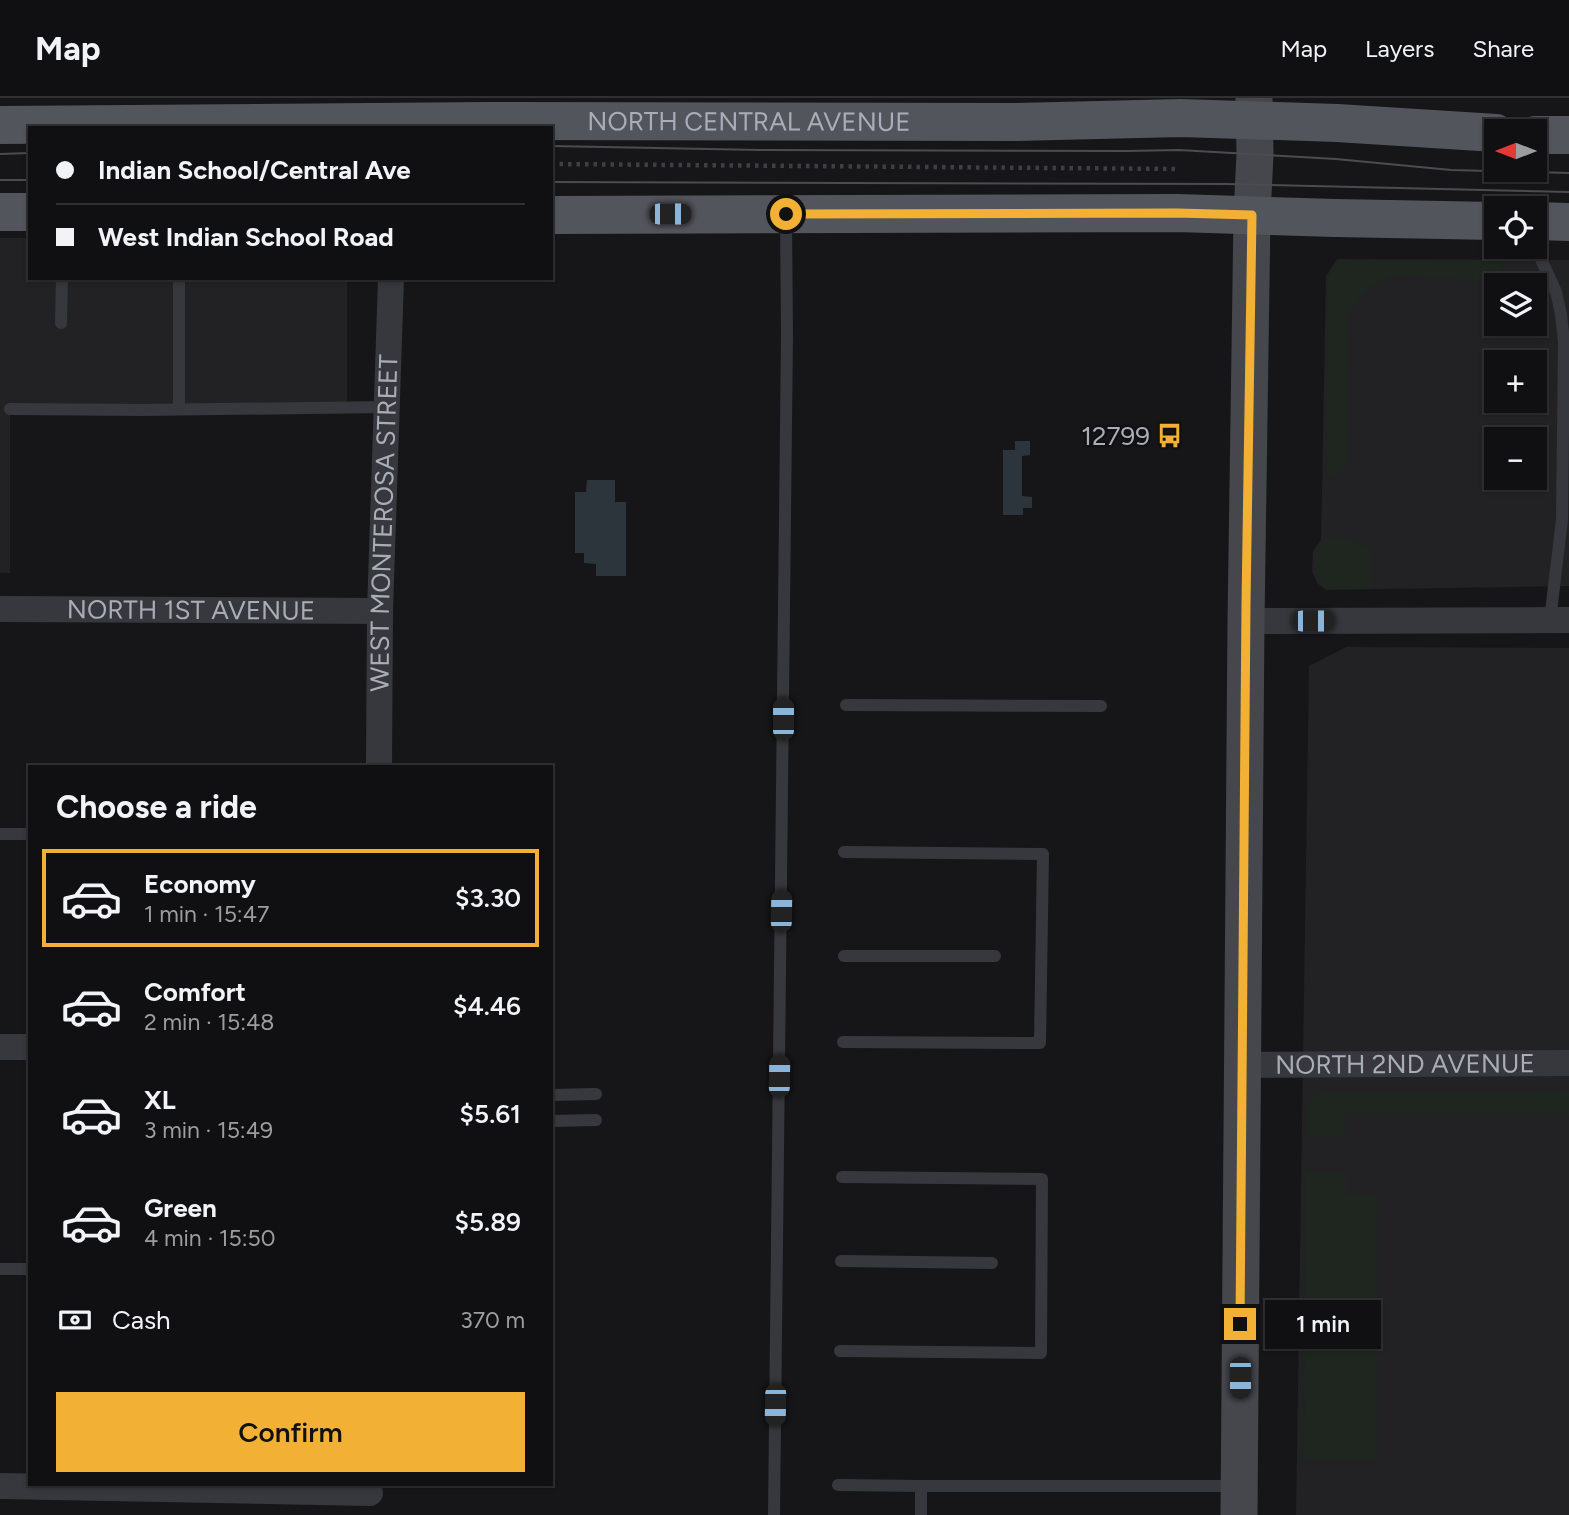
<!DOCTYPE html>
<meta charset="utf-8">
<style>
:root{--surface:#101012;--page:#1e1e20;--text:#f1f3f6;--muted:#9c9d9f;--line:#303032;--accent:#f2b134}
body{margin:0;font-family:Figtree,sans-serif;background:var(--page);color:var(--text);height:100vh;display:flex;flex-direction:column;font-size:26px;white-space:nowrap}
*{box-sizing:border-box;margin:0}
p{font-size:23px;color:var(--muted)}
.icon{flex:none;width:38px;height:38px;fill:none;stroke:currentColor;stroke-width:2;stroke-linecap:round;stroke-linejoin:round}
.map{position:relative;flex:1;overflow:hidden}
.panel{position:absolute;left:28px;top:667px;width:525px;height:721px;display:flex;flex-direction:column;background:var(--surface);border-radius:0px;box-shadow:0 2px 5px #0004,0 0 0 2px var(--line)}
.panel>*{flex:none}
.hud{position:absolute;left:28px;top:28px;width:525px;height:154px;border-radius:0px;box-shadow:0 2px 5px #0004,0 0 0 2px var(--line);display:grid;align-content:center;height:154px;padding:0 28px;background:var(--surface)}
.needle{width:46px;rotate:270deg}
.tools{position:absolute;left:1484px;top:21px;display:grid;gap:14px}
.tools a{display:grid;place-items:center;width:63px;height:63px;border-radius:0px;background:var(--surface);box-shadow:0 2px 5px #0004,0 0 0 2px var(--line);font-size:35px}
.end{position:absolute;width:32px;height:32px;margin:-16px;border:9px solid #f2b134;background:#111;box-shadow:0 0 0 4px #111}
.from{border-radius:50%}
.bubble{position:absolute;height:49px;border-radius:0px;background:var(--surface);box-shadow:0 2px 5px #0004,0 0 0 2px var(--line);font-size:23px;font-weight:600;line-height:49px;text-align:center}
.car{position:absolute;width:21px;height:42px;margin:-21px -10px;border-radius:9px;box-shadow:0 0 5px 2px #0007;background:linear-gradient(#222 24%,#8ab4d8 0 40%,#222 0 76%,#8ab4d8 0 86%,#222 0)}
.hud b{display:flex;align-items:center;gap:24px;height:66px;font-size:26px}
.hud b+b{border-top:2px solid var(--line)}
.hud i{width:18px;height:18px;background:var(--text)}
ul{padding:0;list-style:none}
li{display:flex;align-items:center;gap:21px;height:98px;margin:0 14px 10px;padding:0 14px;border:4px solid transparent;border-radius:0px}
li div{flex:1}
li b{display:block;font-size:26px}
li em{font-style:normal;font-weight:600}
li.on{border-color:var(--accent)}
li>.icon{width:63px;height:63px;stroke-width:1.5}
h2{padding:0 28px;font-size:32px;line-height:84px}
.pay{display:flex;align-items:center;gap:18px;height:77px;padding:0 28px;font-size:26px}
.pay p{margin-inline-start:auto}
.action{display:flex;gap:14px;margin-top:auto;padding:14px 28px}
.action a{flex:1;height:80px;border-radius:0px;background:var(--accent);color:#111;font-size:28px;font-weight:600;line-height:80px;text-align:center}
header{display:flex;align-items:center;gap:42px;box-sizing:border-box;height:98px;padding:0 35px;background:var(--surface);border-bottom:2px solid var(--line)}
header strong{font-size:33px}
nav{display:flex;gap:38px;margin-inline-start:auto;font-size:24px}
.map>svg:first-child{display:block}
.built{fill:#222225;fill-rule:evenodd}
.green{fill:#1e261f}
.water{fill:#2c353c}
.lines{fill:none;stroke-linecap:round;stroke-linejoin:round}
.path{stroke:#3d3f44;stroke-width:4.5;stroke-dasharray:3.5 5;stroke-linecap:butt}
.service{stroke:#37383d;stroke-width:12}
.minor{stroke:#37383d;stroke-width:26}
.secondary{stroke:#45474d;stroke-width:37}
.primary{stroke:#53555c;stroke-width:38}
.tram{stroke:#4a4c52;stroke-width:2}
.route{stroke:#f2b134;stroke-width:9}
.labels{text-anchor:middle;stroke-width:5;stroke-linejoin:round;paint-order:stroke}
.street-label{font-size:26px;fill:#a8adb8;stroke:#111113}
.poi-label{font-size:26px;fill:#a8adb8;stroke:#111113;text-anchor:end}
</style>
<header>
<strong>Map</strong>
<nav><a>Map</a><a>Layers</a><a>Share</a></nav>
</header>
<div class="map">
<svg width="1569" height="1417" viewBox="0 0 1569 1417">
<rect width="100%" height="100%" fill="#161618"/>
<g class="built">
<polygon points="0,140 30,140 30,180 347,180 347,307 10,311 10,475 0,475"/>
<path d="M1337,161l232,1v326l-243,4 -9,-7 -5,-12 1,-20 8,-11 5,-264zM1496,187h39v39h-39zM1496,264h39v39h-39zM1496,341h39v39h-39z"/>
<polygon points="1346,549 1569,550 1569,1417 1296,1417 1309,568"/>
</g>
<g class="green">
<path d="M1340,163h165l-3,7 -14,13 -93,-6c-23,8 -39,22 -48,45l2,133 -3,15 -7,6 -13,4 2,-201z"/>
<path d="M1323,440h24l23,11v40c-38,-1 -56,9 -56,-38l9,-9z"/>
<path d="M1569,993v23l-223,-2 -1,23h-37c0,-19 -5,-36 16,-43z"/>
<polygon points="1306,1074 1346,1075 1346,1097 1378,1097 1377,1201 1305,1201"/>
<polygon points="1305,1235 1377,1236 1377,1361 1304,1361"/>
</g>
<g class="water">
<polygon points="1015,343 1030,343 1030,357 1022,358 1022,398 1032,399 1032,410 1023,410 1023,417 1003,417 1003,352 1015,352"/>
<polygon points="587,382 615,382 615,404 626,404 626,478 596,478 596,466 584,465 584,455 575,455 575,394 586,394"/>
</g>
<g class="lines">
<polyline class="path" points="551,66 1179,71"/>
<g class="service">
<polyline points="1536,127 1536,150 1556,194 1561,216 1564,244 1562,422 1550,522"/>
<polyline points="179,180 179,311"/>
<polyline points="61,225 62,180"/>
<polyline points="10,311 143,312 387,309"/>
<polyline points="846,607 1101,608"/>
<polyline points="0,736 30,736"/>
<polyline points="844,858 995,858"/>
<polyline points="843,944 1040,945 1043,756 844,754"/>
<polyline points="551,997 596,996"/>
<polyline points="551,1023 596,1022"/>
<polyline points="841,1163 992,1165"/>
<polyline points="0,1171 30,1171"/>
<polyline points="840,1253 1041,1255 1042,1081 842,1079"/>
<polyline points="838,1387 921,1388 921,1417"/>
<polyline points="921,1388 1236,1388"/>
<polyline points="774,1417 787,237 786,120"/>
</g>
<g class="minor">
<path id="s1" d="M0,511l380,2"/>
<polyline points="1246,523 1569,522"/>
<path id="s2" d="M379,668l1,-155 11,-333"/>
<polyline points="0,949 30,949"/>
<path id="s3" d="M1242,967l327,-2"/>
<polyline points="0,1388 370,1395"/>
</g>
<polyline class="secondary" points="1239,1417 1246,523 1252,117 1255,56 1254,0"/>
<g class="primary">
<path id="s4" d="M0,27l487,-4 526,1 168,-4 156,5 159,10"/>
<polyline points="1535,37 1569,37"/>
<polyline points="0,114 30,114"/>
<polyline points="551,117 1177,115 1335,120 1496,123"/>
<polyline points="1535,123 1569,124"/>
</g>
<g class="tram">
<polyline points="551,48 760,52 1126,53 1179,52 1336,61 1451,72 1569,75"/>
<polyline points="0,56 30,55"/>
<polyline points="0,82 30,82"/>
<polyline points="551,84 1226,86 1569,94"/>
</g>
</g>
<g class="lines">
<polyline class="route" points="786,116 1177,115 1252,117 1246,506 1240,1226"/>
</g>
<defs>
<symbol id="bus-bare" viewBox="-9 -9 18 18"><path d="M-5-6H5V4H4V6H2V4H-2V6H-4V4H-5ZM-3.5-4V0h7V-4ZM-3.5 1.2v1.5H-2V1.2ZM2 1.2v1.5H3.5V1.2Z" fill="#f2b134" stroke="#111113" stroke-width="2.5" paint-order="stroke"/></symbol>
</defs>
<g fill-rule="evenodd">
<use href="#bus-bare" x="1152" y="320" width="35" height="35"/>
</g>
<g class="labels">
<g class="street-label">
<text dy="9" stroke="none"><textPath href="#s4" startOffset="749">NORTH CENTRAL AVENUE</textPath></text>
<text dy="9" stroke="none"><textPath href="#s2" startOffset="243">WEST MONTEROSA STREET</textPath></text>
<text dy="9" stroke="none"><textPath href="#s1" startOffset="191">NORTH 1ST AVENUE</textPath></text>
<text dy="9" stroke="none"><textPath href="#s3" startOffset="163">NORTH 2ND AVENUE</textPath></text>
</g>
<g class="poi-label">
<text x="1150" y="347">12799</text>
</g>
</g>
</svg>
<div class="tools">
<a><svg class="needle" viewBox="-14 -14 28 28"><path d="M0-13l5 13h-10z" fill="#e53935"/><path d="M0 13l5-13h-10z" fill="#9c9d9f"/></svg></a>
<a><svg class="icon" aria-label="locate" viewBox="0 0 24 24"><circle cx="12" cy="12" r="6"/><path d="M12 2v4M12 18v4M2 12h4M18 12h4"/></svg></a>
<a><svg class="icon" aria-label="layers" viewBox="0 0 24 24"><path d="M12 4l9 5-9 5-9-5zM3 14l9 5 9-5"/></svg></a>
<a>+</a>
<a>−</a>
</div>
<i class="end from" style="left:786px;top:116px"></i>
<i class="end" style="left:1240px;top:1226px"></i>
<div class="bubble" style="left:1265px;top:1202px;width:116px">1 min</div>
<i class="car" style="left:670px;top:116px;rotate:90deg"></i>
<i class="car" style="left:1313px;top:523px;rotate:90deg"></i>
<i class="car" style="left:783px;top:621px;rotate:0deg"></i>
<i class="car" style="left:781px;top:813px;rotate:1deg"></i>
<i class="car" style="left:779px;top:978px;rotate:1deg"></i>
<i class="car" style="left:1240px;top:1280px;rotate:180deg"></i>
<i class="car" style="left:775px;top:1307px;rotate:181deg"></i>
<div class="hud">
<b><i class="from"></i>Indian School/Central Ave</b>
<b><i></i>West Indian School Road</b>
</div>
<section class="panel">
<h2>Choose a ride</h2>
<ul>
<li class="on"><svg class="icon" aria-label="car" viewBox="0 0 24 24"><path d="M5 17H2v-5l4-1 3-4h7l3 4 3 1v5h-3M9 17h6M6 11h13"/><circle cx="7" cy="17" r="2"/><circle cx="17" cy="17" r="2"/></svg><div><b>Economy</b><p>1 min · 15:47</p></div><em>$3.30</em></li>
<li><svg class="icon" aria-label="car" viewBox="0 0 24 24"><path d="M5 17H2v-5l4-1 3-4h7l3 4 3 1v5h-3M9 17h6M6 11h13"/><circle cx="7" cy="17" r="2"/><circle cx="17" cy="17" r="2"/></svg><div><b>Comfort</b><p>2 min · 15:48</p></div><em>$4.46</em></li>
<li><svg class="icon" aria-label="car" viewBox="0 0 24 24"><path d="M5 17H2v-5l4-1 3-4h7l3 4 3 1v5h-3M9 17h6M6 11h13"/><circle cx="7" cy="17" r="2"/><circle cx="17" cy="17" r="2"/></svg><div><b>XL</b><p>3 min · 15:49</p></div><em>$5.61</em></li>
<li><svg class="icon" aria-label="car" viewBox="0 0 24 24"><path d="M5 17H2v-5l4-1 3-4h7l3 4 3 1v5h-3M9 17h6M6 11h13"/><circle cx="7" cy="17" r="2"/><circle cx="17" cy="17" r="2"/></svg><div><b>Green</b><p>4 min · 15:50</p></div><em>$5.89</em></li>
</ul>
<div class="pay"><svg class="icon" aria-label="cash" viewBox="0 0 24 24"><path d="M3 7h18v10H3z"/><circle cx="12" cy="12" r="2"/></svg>Cash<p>370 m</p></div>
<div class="action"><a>Confirm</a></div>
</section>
</div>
